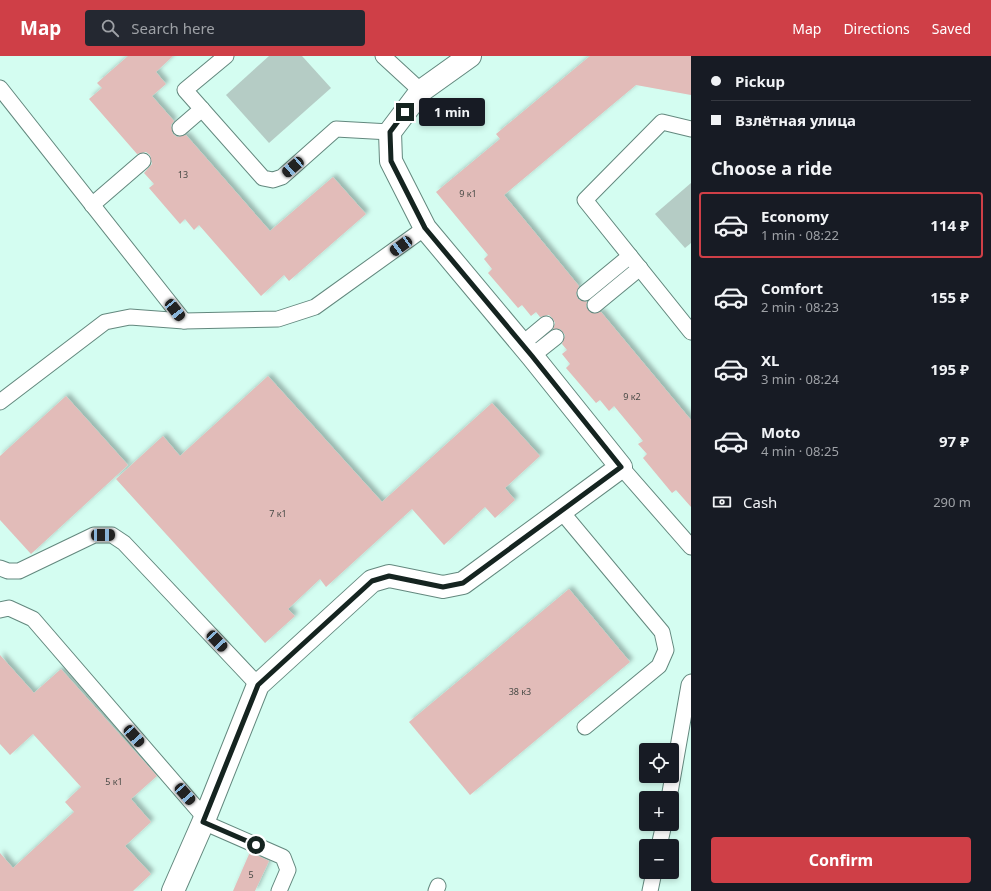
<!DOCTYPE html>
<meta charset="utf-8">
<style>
:root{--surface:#171b24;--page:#242831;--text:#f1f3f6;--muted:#9ea1a6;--line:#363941;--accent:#cf3f47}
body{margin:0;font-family:"Noto Sans",sans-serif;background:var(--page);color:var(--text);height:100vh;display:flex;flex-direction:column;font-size:15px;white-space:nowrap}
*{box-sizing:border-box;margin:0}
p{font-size:13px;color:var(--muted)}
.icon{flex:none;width:22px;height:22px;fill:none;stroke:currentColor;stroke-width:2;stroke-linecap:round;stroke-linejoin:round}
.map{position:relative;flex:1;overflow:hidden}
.sheet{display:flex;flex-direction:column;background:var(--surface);width:300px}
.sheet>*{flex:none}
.top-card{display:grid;align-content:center;height:88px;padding:0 20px;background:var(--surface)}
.tools{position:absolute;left:639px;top:687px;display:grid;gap:8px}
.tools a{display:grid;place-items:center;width:40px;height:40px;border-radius:4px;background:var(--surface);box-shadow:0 2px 6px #0003;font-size:20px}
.end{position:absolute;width:18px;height:18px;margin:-9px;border:5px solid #152420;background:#fff;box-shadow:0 0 0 2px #fff}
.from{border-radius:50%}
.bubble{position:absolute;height:28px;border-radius:4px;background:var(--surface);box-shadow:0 2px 6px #0003;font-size:13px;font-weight:700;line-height:28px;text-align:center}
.car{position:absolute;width:12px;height:24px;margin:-12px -6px;border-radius:5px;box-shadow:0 0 3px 1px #0007;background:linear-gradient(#222 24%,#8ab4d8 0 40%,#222 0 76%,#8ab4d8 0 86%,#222 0)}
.top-card b{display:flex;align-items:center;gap:14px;height:38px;font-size:15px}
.top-card b+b{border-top:1px solid var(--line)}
.top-card i{width:10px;height:10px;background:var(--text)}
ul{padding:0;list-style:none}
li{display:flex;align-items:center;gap:12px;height:66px;margin:0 8px 6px;padding:0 12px;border:2px solid transparent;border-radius:4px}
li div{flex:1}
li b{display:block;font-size:15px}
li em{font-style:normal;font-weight:700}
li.selected{border-color:var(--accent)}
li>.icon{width:36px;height:36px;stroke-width:1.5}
h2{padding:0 20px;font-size:18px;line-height:48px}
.pay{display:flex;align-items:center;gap:10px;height:44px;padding:0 20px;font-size:15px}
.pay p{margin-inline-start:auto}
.button{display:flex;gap:8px;margin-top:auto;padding:8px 20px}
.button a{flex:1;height:46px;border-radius:4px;background:var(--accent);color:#fff;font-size:16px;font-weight:700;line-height:46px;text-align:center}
header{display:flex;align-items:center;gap:24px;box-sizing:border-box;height:56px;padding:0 20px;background:var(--accent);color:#fff}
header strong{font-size:19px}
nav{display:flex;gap:22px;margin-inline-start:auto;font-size:14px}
.search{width:280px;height:36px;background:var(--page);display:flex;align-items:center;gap:10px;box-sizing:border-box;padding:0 14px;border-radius:4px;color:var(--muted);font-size:15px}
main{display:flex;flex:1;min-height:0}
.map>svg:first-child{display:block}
.green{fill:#b5ccc5}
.building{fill:#e2bcb9;filter:url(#shadow)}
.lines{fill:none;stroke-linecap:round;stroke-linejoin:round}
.service-casing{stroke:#63887e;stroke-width:17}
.minor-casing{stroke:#63887e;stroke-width:24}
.service{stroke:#fff;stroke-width:15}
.minor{stroke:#fff;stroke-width:22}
.route{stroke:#152420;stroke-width:5}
.labels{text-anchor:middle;stroke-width:3;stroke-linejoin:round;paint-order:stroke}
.number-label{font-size:9px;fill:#484a46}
</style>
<header>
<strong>Map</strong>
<div class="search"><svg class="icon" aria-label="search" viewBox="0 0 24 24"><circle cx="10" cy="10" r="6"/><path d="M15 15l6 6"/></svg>Search here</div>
<nav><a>Map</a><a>Directions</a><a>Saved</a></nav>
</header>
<main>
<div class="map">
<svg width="691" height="835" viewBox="0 0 691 835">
<defs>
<filter id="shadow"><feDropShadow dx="3.5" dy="-3.5" stdDeviation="2" flood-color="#0004"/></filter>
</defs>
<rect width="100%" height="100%" fill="#d4fdf1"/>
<g class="green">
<polygon points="269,0 302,0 331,32 269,87 226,39"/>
<polygon points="691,127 691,187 685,192 655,158"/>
</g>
<g class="building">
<polygon points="128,0 173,0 156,16 166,28 152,40 174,65 171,69 173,78 177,81 186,79 270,175 333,121 366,158 289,225 284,219 261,240 199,169 194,174 185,163 180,168 149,132 154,128 144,117 152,108 150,99 146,96 137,98 89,43 102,32 97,27"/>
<polygon points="590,0 691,0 691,39 636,29 504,139 579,230 576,238 578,243 587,246 586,251 591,257 601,256 691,364 691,451 676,434 672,437 643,402 647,398 638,388 643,385 614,350 609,355 600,344 596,347 566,312 570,308 562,298 567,294 562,288 565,279 560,273 553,273 555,267 553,263 549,259 540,261 536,256 531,260 522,249 518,252 488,217 492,213 484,203 488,199 436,136 500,83 496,78"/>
<polygon points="268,320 382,446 492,347 540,400 505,432 515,444 495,462 485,451 444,489 412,453 326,531 320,523 288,553 295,560 265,587 116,423 163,380 180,400"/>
<polygon points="66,340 128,409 31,498 0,464 0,400"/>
<polygon points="569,533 630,606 470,739 409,666"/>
<polygon points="0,599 34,637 61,613 157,720 131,743 151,766 125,790 151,818 133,835 0,835 0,797 13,812 74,756 65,746 81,731 33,678 10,699 0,688"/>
<polygon points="250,796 269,805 255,835 233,835"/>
</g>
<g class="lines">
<defs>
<g id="service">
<polyline points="226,0 185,34 263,122 273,124 282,121 336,73 390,76"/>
<polyline points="383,0 421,35"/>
<polyline points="0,32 184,265"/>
<polyline points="180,72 202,53"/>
<polyline points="691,73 662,66 585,144 691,276"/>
<polyline points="92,149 143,105"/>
<polyline points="585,237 630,200"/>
<polyline points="595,249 640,212"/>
<polyline points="522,288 546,268"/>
<polyline points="532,300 556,281"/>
<polyline points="0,346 105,266 130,261 184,265 278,263 315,251 425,172"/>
<polyline points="621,411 691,491"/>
<polyline points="561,455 662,576 666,594 659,610 585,671"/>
<polyline points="0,512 8,515 19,515 94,479 112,479 124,487 258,629"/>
<polyline points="0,554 9,552 33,563 205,762"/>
<polyline points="669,742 689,629 691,626"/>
<polyline points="203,766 283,801 288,814 279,835"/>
<polyline points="659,790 664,768"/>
<polyline points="436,835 438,830"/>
<polyline points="650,835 654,816"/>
</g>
<polyline id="minor" points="173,835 205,762 258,629 372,525 389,520 443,531 463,527 621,411 532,300 425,172 391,105 390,76 421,35 470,0"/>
</defs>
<use href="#service" class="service-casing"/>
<use href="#minor" class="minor-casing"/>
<use href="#service" class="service"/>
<use href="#minor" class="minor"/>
</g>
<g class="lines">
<polyline class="route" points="256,789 203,766 258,629 372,525 389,520 443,531 463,527 621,411 532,300 425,172 391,105 390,76 405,56"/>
</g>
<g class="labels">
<g class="number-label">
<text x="183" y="122">13</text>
<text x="468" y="141">9 к1</text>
<text x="632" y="344">9 к2</text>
<text x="278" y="461">7 к1</text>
<text x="520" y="639">38 к3</text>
<text x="114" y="729">5 к1</text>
<text x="251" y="822">5</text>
</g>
</g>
</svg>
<div class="tools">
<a><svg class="icon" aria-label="locate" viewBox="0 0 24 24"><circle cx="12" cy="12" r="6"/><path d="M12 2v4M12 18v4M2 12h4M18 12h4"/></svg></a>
<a>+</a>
<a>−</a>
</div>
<i class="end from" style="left:256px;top:789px"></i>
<i class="end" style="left:405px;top:56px"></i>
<div class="bubble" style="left:419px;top:42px;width:66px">1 min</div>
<i class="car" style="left:293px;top:111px;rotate:229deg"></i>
<i class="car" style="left:401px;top:190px;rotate:234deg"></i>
<i class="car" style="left:175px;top:254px;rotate:142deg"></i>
<i class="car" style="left:103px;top:479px;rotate:89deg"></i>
<i class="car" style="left:217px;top:585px;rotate:137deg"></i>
<i class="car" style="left:134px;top:680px;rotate:139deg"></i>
<i class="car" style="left:185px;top:738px;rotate:139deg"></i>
</div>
<section class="sheet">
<div class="top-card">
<b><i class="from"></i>Pickup</b>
<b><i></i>Взлётная улица</b>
</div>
<h2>Choose a ride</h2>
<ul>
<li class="selected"><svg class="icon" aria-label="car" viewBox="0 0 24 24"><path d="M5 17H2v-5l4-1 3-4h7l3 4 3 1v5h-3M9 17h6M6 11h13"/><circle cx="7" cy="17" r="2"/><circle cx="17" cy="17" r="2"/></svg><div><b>Economy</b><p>1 min · 08:22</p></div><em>114 ₽</em></li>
<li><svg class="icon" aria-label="car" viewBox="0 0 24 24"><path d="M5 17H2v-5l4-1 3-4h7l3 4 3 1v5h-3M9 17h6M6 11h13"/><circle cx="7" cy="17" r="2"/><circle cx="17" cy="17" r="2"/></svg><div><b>Comfort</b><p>2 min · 08:23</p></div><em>155 ₽</em></li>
<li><svg class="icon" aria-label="car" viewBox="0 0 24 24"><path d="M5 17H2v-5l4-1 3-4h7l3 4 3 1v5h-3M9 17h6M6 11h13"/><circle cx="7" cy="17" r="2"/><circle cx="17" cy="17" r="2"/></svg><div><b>XL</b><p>3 min · 08:24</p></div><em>195 ₽</em></li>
<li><svg class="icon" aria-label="car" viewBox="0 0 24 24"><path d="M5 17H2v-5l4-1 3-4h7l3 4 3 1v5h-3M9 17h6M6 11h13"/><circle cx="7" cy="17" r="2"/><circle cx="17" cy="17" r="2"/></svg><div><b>Moto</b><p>4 min · 08:25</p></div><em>97 ₽</em></li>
</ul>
<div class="pay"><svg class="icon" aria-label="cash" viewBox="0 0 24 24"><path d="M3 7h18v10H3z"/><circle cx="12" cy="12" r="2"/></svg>Cash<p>290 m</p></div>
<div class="button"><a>Confirm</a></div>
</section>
</main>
